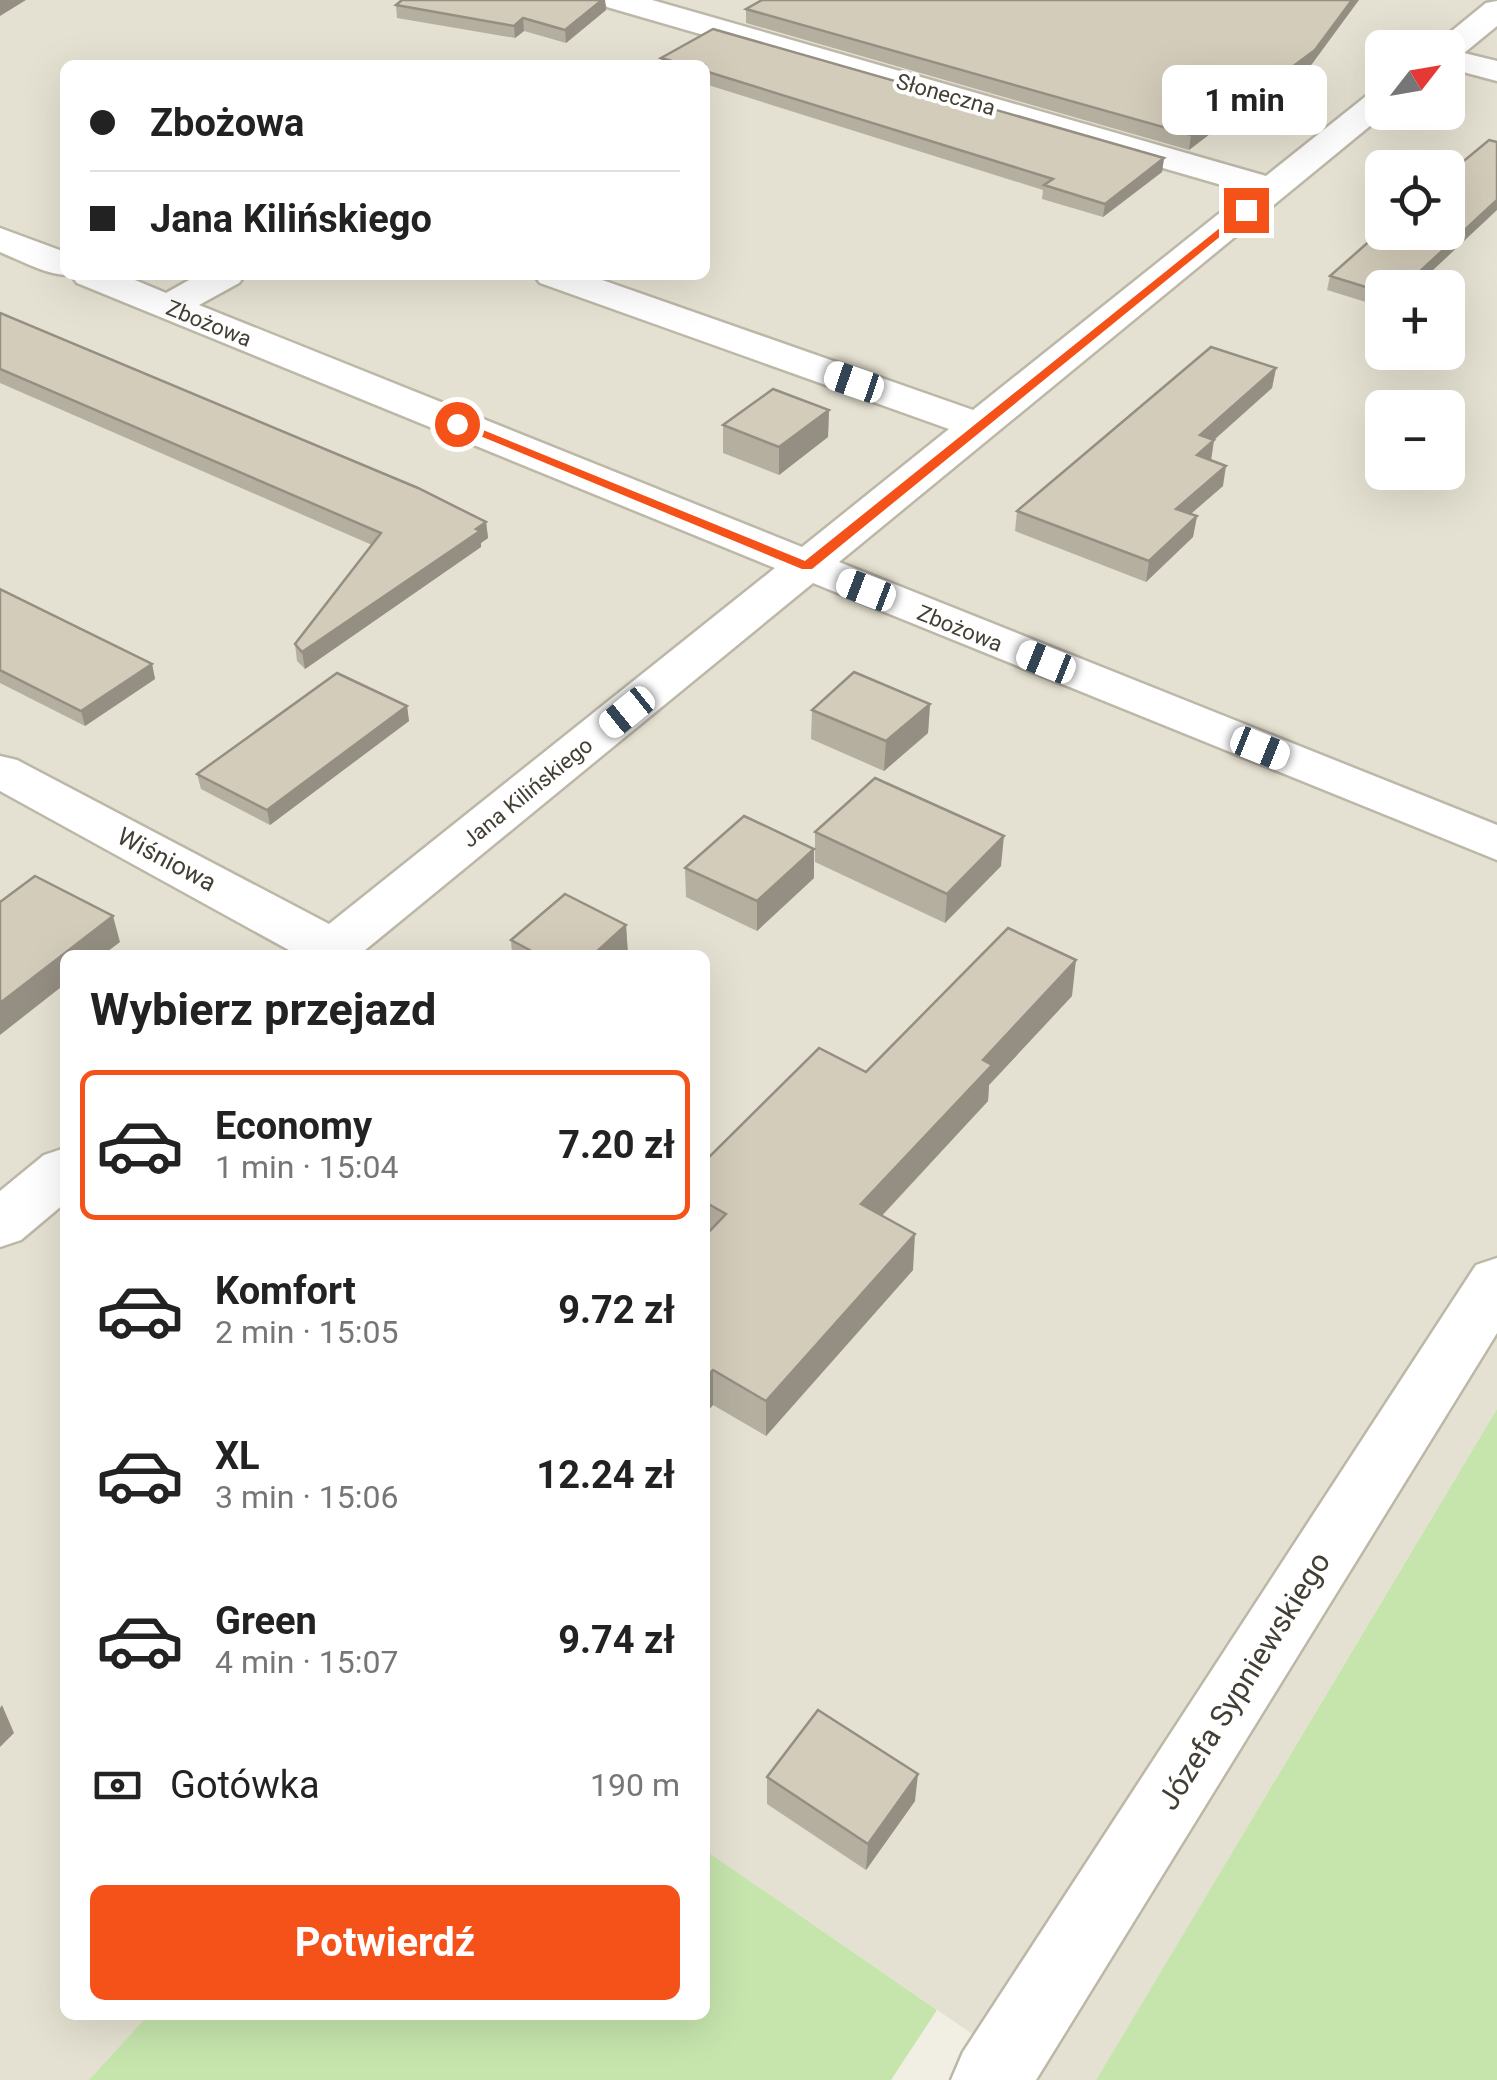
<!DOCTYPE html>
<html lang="pl">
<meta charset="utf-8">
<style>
:root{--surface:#fff;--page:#f2f2f2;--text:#222;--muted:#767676;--line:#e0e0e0;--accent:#f45219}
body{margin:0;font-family:Roboto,sans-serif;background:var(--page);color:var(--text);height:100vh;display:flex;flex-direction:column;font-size:38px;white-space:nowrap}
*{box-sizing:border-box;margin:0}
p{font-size:32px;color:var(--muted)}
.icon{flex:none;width:55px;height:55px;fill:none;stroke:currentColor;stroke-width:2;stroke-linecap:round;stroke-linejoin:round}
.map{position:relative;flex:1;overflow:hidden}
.drawer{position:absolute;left:60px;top:950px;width:650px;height:1070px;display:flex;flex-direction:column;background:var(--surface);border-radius:15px;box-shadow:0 10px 40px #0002}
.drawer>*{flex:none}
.guide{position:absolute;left:60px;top:60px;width:650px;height:220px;border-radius:15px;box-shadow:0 10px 40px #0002;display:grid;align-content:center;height:220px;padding:0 30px;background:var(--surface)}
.needle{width:65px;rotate:59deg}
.tools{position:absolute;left:1365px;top:30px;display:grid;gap:20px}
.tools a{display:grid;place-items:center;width:100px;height:100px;border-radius:15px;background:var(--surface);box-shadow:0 10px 40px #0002;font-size:50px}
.end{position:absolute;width:45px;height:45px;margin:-22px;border:12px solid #f45219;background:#fff;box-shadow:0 0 0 5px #fff}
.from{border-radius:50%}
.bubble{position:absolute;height:70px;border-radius:15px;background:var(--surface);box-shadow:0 10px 40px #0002;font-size:32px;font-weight:700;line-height:70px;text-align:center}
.car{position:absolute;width:30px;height:60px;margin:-30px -15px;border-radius:12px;box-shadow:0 0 8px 2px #0007;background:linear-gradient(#fff 24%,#345 0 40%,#fff 0 76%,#345 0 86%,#fff 0)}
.guide b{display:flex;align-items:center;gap:35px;height:95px;font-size:38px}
.guide b+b{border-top:2px solid var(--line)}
.guide i{width:25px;height:25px;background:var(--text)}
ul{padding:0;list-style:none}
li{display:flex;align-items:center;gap:30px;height:150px;margin:0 20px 15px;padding:0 10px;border:5px solid transparent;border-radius:15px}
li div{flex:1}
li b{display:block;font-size:38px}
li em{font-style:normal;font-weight:700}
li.current{border-color:var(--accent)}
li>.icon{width:90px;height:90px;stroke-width:1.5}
h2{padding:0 30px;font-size:45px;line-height:120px}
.pay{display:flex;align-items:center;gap:25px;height:110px;padding:0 30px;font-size:38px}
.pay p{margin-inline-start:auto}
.action{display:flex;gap:20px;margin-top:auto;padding:20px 30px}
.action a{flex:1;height:115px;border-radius:15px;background:var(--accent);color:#fff;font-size:40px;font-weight:700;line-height:115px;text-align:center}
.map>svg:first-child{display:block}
.residential{fill:#e5e1d2;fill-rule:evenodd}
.green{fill:#c6e5ad}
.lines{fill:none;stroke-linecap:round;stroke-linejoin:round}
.minor-casing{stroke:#bdb7a7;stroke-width:5}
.minor{fill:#fff;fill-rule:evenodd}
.wall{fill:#b5afa0}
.shaded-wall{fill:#948f82}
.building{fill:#d3ccba;stroke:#948f82;stroke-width:2.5}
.route{fill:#f45219}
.labels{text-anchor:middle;stroke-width:8;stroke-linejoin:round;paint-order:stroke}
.far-street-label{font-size:22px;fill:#433f34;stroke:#fff}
.street-label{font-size:25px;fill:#433f34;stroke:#fff}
.near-street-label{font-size:30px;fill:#433f34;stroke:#fff}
</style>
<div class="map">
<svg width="1497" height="2080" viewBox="0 0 1497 2080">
<rect width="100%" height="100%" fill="#f1efe4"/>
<path class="residential" d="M0,0h1497v1409l-401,671h-57l-334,-230v-895h-640v1060h83l-59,65h-89zM1382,48h66v64h-66zM65,65h640v210h-640zM1382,168h66v64h-66zM1382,288h66v64h-66zM1382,408h66v64h-66z"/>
<g class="green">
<polygon points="1497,1409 1497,2080 1096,2080"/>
<polygon points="705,1850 937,2010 891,2080 89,2080 148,2015 705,2015"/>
</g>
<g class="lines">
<defs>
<g id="minor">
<polygon points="603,0 652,0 1266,176 1370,93 1382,90 1382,112 1387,112 839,562 1497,825 1497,860 813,583 359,955 298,955 0,791 0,756 17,760 329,924 775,568 77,283 71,275 123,275 166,293 198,275 245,275 239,283 199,305 802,547 949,429 540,283 534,275 588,275 973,410 1246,192 607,7"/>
<polygon points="1497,1 1497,26 1464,53 1497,61 1497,81 1448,68 1448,48 1434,48 1437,43 1486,3"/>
<path d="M0,228l65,24v23h4c-23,0 -47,-14 -69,-23z"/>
<polygon points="65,1148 65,1203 21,1240 0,1247 0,1191 44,1155"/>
<polygon points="1497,1258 1497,1333 1036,2080 951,2080 963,2052 1476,1265"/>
</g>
</defs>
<use href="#minor" class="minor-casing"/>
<use href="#minor" class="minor"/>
</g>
<g class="wall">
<polygon points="402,0 605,0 606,10 566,43 524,31 515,38 397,18 396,5"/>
<polygon points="746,9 1312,64 1231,126 1223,124 1189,150 746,23"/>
<polygon points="713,29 1164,158 1162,172 1103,217 1042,199 1043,190 705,84 705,65 662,65 661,58"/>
<polygon points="1330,276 1382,288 1382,307 1327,290"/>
<polygon points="0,313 486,522 488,538 481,543 481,547 305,669 297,661 295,644 372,545 0,383"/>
<polygon points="1276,368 1272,388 1214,440 1211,460 1223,486 1191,514 1197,516 1193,537 1146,582 1015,531 1017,511"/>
<polygon points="829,410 828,437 779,475 723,453 723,425"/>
<polygon points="0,589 152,664 155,679 85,726 0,683"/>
<polygon points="930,704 928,733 884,771 811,739 812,710"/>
<polygon points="407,706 409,721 270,825 201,789 197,774"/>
<polygon points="815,832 1001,866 945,923 815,862"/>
<polygon points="814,849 814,878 757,931 686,897 685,868"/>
<polygon points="626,925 628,955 512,955 511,940"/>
<polygon points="1072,996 989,1085 988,1101 882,1216 913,1270 766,1436 713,1405 705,1414 705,1161 866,1072"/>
<polygon points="767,1777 915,1801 866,1870 767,1804"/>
</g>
<g class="shaded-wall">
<polygon points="0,0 26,0 0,16"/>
<polygon points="602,0 605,0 606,10 566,43 565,30"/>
<polygon points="1352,0 1359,0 1312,64 1231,126 1233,111"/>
<polygon points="523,18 524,31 515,38 514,26"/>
<polygon points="1225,109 1223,124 1189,150 1191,135"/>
<polygon points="1164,158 1162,172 1103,217 1105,204"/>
<polygon points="1497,200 1497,210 1414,288 1402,288"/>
<polygon points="1276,368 1272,388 1197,455 1200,435"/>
<polygon points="829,410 828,437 779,475 779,447"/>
<polygon points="1214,440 1211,460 1197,455"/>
<polygon points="1226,466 1223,486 1173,529 1176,509"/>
<polygon points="1197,516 1193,537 1146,582 1149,561"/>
<polygon points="486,522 488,538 481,543 481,547 305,669 302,652"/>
<polygon points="152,664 155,679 85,726 81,711"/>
<polygon points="930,704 928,733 884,771 886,741"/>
<polygon points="407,706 409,721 270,825 267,810"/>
<polygon points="1004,836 1001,866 945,923 947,894"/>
<polygon points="814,849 814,878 757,931 757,901"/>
<polygon points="113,916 120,942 103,955 65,955 65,984 0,1035 0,1003"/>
<polygon points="626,925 628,955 593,955"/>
<polygon points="1076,960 1072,996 989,1085 988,1101 859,1240 861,1204 983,1060"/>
<polygon points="915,1234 913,1270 766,1436 766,1401"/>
<polygon points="713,1370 713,1405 705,1414 705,1378"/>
<polygon points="2,1705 14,1733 0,1747 0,1708"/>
<polygon points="918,1774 915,1801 866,1870 868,1844"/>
</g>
<g class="building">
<polygon points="402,0 602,0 565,30 523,18 514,26 396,5"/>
<polygon points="762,0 1352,0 1315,50 1233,111 1225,109 1191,135 746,9"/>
<polygon points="713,29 1164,158 1105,204 1044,185 1053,179 705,71 705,65 686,65 661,58"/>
<polygon points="1489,140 1497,142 1497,200 1402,288 1382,288 1382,292 1330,276 1382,230 1382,232 1448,232 1448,174"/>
<polygon points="0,313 418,488 486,522 476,529 480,531 302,652 295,644 381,533 0,369"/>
<polygon points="1211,347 1276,368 1200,435 1214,440 1197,455 1226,466 1176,509 1197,516 1149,561 1017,511"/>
<polygon points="773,389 829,410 779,447 723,425"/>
<polygon points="0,589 152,664 81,711 0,670"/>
<polygon points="854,672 930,704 886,741 812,710"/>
<polygon points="337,673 407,706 267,810 197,774"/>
<polygon points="875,778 1004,836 947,894 815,832"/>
<polygon points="744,816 814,849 757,901 685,868"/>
<polygon points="35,876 113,916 0,1003 0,902"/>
<polygon points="565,894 626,925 593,955 539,955 511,940"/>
<polygon points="1008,928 1076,960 983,1060 992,1065 861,1204 915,1234 766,1401 713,1370 705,1378 705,1236 726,1214 705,1202 705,1161 819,1048 866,1072"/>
<polygon points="818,1710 918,1774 868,1844 767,1777"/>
</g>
<polygon class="route" points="1246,207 1249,213 812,569 802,569 451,424 461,421 805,561"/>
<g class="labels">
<g class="far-street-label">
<text transform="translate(946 94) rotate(16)" y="8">Słoneczna</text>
<text transform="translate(209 323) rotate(22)" y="8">Zbożowa</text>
<text transform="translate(960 628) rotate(22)" y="8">Zbożowa</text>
<text transform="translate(527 792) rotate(-39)" y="8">Jana Kilińskiego</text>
</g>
<g class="street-label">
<text transform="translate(167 859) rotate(28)" y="9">Wiśniowa</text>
</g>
<g class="near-street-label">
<text transform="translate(1244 1681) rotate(-58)" y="10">Józefa Sypniewskiego</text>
</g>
</g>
</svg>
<div class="tools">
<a><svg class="needle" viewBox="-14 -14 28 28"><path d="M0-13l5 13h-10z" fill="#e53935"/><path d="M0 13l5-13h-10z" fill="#767676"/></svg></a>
<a><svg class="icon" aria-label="locate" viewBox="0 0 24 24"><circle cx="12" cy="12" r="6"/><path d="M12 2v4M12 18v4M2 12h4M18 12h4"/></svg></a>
<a>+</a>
<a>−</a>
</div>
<i class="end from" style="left:457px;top:424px"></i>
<i class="end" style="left:1246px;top:210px"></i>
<div class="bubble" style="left:1162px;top:65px;width:165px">1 min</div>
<i class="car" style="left:854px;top:382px;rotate:289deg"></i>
<i class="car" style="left:866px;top:590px;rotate:291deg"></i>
<i class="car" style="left:1046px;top:662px;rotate:292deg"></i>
<i class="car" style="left:627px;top:712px;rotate:231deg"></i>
<i class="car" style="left:1260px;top:748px;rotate:112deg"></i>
<div class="guide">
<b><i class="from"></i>Zbożowa</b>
<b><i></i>Jana Kilińskiego</b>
</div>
<section class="drawer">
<h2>Wybierz przejazd</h2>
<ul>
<li class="current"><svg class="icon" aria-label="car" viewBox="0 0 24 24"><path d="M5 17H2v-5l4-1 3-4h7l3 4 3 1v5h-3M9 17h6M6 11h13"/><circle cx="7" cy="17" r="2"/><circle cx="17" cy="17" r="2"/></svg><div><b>Economy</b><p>1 min · 15:04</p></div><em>7.20 zł</em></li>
<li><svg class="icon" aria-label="car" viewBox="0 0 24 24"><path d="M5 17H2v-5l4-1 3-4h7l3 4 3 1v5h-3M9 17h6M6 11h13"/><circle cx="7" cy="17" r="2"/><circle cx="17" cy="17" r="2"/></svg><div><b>Komfort</b><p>2 min · 15:05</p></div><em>9.72 zł</em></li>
<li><svg class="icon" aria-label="car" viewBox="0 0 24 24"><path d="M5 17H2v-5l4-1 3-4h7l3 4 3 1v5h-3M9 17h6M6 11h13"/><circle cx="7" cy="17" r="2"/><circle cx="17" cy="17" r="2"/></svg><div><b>XL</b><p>3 min · 15:06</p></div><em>12.24 zł</em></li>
<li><svg class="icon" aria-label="car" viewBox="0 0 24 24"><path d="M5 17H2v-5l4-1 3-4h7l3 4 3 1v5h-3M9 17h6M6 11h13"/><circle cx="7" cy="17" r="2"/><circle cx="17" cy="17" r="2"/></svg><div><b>Green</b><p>4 min · 15:07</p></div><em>9.74 zł</em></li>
</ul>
<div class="pay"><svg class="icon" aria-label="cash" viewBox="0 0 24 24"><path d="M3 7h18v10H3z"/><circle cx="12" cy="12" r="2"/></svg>Gotówka<p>190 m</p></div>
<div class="action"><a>Potwierdź</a></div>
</section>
</div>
